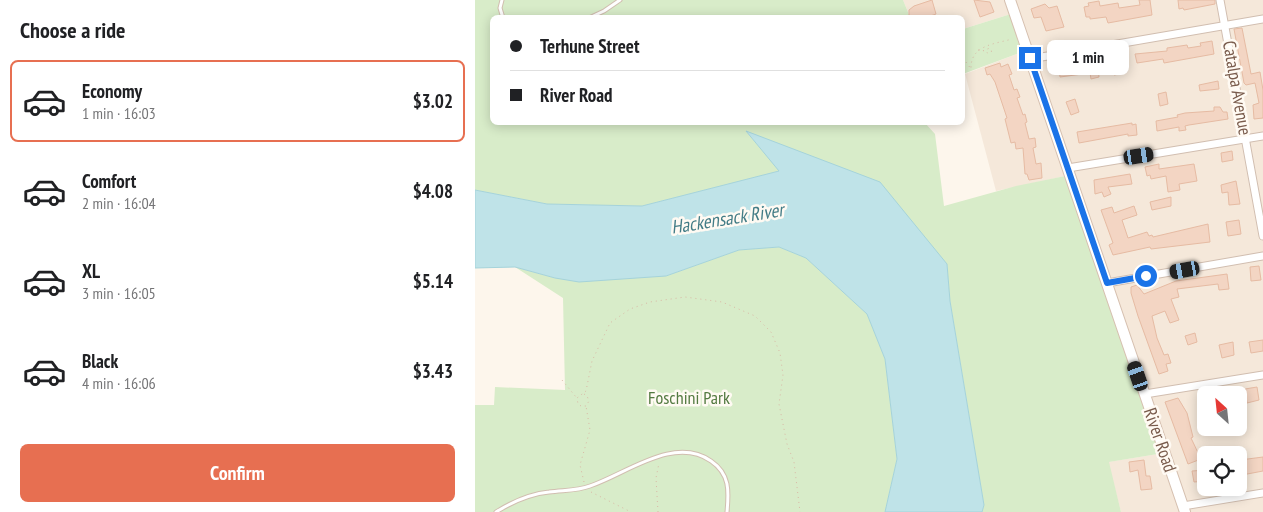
<!DOCTYPE html>
<meta charset="utf-8">
<style>
:root{--surface:#fff;--page:#f2f2f2;--text:#202124;--muted:#757577;--line:#e0e0e0;--accent:#e76f51}
body{margin:0;font-family:"PT Sans Narrow",sans-serif;background:var(--page);color:var(--text);height:100vh;display:flex;flex-direction:column;font-size:19px;white-space:nowrap}
*{box-sizing:border-box;margin:0}
p{font-size:16px;color:var(--muted)}
.icon{flex:none;width:28px;height:28px;fill:none;stroke:currentColor;stroke-width:2;stroke-linecap:round;stroke-linejoin:round}
.map{position:relative;flex:1;overflow:hidden}
.panel{display:flex;flex-direction:column;background:var(--surface);width:475px}
.panel>*{flex:none}
.guide{position:absolute;left:15px;top:15px;width:475px;height:110px;border-radius:8px;box-shadow:0 2px 12px #0003;display:grid;align-content:center;height:110px;padding:0 20px;background:var(--surface)}
.needle{width:32px;rotate:333deg}
.fabs{position:absolute;left:722px;top:386px;display:grid;gap:10px}
.fabs a{display:grid;place-items:center;width:50px;height:50px;border-radius:8px;background:var(--surface);box-shadow:0 2px 12px #0003;font-size:25px}
.end{position:absolute;width:22px;height:22px;margin:-11px;border:6px solid #1a73e8;background:#fff;box-shadow:0 0 0 2px #fff}
.from{border-radius:50%}
.bubble{position:absolute;height:35px;border-radius:8px;background:var(--surface);box-shadow:0 2px 12px #0003;font-size:16px;font-weight:700;line-height:35px;text-align:center}
.car{position:absolute;width:15px;height:30px;margin:-15px -8px;border-radius:6px;box-shadow:0 0 4px 1px #0007;background:linear-gradient(#222 24%,#8ab4d8 0 40%,#222 0 76%,#8ab4d8 0 86%,#222 0)}
.guide b{display:flex;align-items:center;gap:18px;height:48px;font-size:19px}
.guide b+b{border-top:1px solid var(--line)}
.guide i{width:12px;height:12px;background:var(--text)}
ul{padding:0;list-style:none}
li{display:flex;align-items:center;gap:15px;height:82px;margin:0 10px 8px;padding:0 10px;border:2px solid transparent;border-radius:8px}
li div{flex:1}
li b{display:block;font-size:19px}
li em{font-style:normal;font-weight:700}
li.active{border-color:var(--accent)}
li>.icon{width:45px;height:45px;stroke-width:1.5}
h2{padding:0 20px;font-size:22px;line-height:60px}
.action{display:flex;gap:10px;margin-top:auto;padding:10px 20px}
.action a{flex:1;height:58px;border-radius:8px;background:var(--accent);color:#fff;font-size:20px;font-weight:700;line-height:58px;text-align:center}
main{display:flex;flex:1;min-height:0}
.map>svg:first-child{display:block}
.residential{fill:#f5e8da;fill-rule:evenodd}
.green{fill:#d8ecc9}
.water{fill:#bfe3e8;stroke:#a5d3da}
.building{fill:#f3d5c3;stroke:#e6bba3}
.lines{fill:none;stroke-linecap:round;stroke-linejoin:round}
.service-casing{stroke:#d1beb0;stroke-width:5}
.minor-casing{stroke:#d1beb0;stroke-width:9}
.secondary-casing{stroke:#d6c0b0;stroke-width:12}
.path{stroke:#d9b8a5;stroke-width:1;stroke-dasharray:1 4;stroke-linecap:butt}
.service{stroke:#fff;stroke-width:3}
.minor{stroke:#fff;stroke-width:7}
.secondary{stroke:#fff;stroke-width:10}
.route{stroke:#1a73e8;stroke-width:6}
.labels{text-anchor:middle;stroke-width:5;stroke-linejoin:round;paint-order:stroke}
.street-label{font-size:18px;fill:#7a5c4d;stroke:#fffaf3}
.park-label{font-size:18px;fill:#537a41;stroke:#fffaf3}
.water-label{font-size:19px;font-style:italic;fill:#437c86;stroke:#fffaf3}
</style>
<main>
<section class="panel">
<h2>Choose a ride</h2>
<ul>
<li class="active"><svg class="icon" aria-label="car" viewBox="0 0 24 24"><path d="M5 17H2v-5l4-1 3-4h7l3 4 3 1v5h-3M9 17h6M6 11h13"/><circle cx="7" cy="17" r="2"/><circle cx="17" cy="17" r="2"/></svg><div><b>Economy</b><p>1 min · 16:03</p></div><em>$3.02</em></li>
<li><svg class="icon" aria-label="car" viewBox="0 0 24 24"><path d="M5 17H2v-5l4-1 3-4h7l3 4 3 1v5h-3M9 17h6M6 11h13"/><circle cx="7" cy="17" r="2"/><circle cx="17" cy="17" r="2"/></svg><div><b>Comfort</b><p>2 min · 16:04</p></div><em>$4.08</em></li>
<li><svg class="icon" aria-label="car" viewBox="0 0 24 24"><path d="M5 17H2v-5l4-1 3-4h7l3 4 3 1v5h-3M9 17h6M6 11h13"/><circle cx="7" cy="17" r="2"/><circle cx="17" cy="17" r="2"/></svg><div><b>XL</b><p>3 min · 16:05</p></div><em>$5.14</em></li>
<li><svg class="icon" aria-label="car" viewBox="0 0 24 24"><path d="M5 17H2v-5l4-1 3-4h7l3 4 3 1v5h-3M9 17h6M6 11h13"/><circle cx="7" cy="17" r="2"/><circle cx="17" cy="17" r="2"/></svg><div><b>Black</b><p>4 min · 16:06</p></div><em>$3.43</em></li>
</ul>
<div class="action"><a>Confirm</a></div>
</section>
<div class="map">
<svg width="788" height="512" viewBox="0 0 788 512">
<rect width="100%" height="100%" fill="#fdf6ec"/>
<path class="residential" d="M428,0h360v512h-142l-13,-50 56,-9 -94,-278 -74,16 -31,-117 62,-24 -13,-37 -51,16v-11l-53,-1zM731,395h33v33h-33zM731,455h33v33h-33z"/>
<g class="green">
<polygon points="0,0 428,0 435,17 18,18 18,122 450,123 460,134 469,206 541,186 595,175 689,453 634,462 646,512 507,512 509,505 475,301 472,264 272,132 305,171 167,206 72,204 0,190"/>
<polygon points="539,13 552,50 488,74 488,29"/>
<polygon points="304,247 331,258 392,314 410,359 422,459 410,512 0,512 0,405 19,405 20,387 90,390 88,298 40,267 80,278 191,276 264,250"/>
</g>
<polygon class="water" points="271,131 405,182 472,264 475,301 509,505 507,512 410,512 422,459 410,359 392,314 331,258 304,247 264,250 191,276 104,282 80,278 40,267 0,268 0,190 72,204 167,206 304,171"/>
<g class="building">
<polygon points="457,0 461,14 450,18 439,18 434,15 434,10 439,6"/>
<polygon points="499,0 515,2 519,12 505,17"/>
<polygon points="664,0 675,0 677,15 633,23 631,17 615,19 615,17 611,17 609,7 614,6 613,3 624,1 625,6 643,3 644,8 665,5"/>
<polygon points="703,0 740,0 740,4 709,10 708,8 704,9"/>
<polygon points="570,4 574,8 582,6 589,27 571,31 566,17 559,18 556,9"/>
<polygon points="767,28 776,74 785,72 788,90 788,118 779,119 778,105 784,103 780,83 771,85 769,83 759,29"/>
<polygon points="737,41 739,54 689,63 688,59 662,63 660,54 692,51 692,48 712,45 713,48 726,46 725,43"/>
<polygon points="640,57 640,60 647,59 650,73 639,75 637,66 623,69 624,77 616,79 615,73 585,77 584,68 588,66"/>
<polygon points="525,63 526,67 533,64 537,74 534,75 539,90 542,89 545,97 542,98 548,115 550,114 552,122 550,123 554,139 560,138 561,147 558,148 561,164 566,163 567,178 554,180 552,174 550,174 548,148 541,149 540,142 536,143 530,119 532,118 520,82 515,74 512,75 510,68"/>
<polygon points="743,81 744,89 725,91 724,85"/>
<polygon points="691,92 693,104 685,106 683,94"/>
<polygon points="600,99 604,112 596,115 591,102"/>
<polygon points="739,107 745,107 748,112 752,112 753,119 714,125 710,126 711,130 704,131 704,127 682,131 681,121 703,117 702,115 710,113 739,111"/>
<polygon points="657,123 657,125 661,124 662,135 653,136 653,134 604,143 602,132"/>
<polygon points="757,151 758,160 747,162 746,153"/>
<polygon points="684,164 684,169 719,164 722,181 704,184 705,190 693,192 691,176 676,179 675,175 672,176 670,167"/>
<polygon points="655,174 657,184 633,187 636,194 629,197 627,192 620,194 619,180"/>
<polygon points="761,181 765,204 754,205 753,192 747,193 746,185"/>
<polygon points="696,197 696,206 677,210 675,202"/>
<polygon points="659,206 662,215 647,220 653,238 672,232 674,236 677,235 678,237 733,224 735,242 676,249 675,247 638,255 634,245 638,243 626,210 637,207 639,213"/>
<polygon points="764,220 766,234 753,236 751,222"/>
<polygon points="784,266 786,280 776,281 775,267"/>
<polygon points="752,274 754,289 744,290 743,284 702,289 704,297 696,299 704,320 695,323 690,311 677,316 682,338 689,355 693,354 696,363 691,364 693,371 684,374 663,316 656,293 656,287 662,285 669,294 701,281"/>
<polygon points="720,333 722,342 713,345 710,336"/>
<polygon points="788,340 788,351 776,353 774,342"/>
<polygon points="758,342 759,355 747,358 744,345"/>
<polygon points="782,387 784,400 772,403 770,389"/>
<polygon points="703,398 712,413 718,437 716,438 726,459 713,464 690,402"/>
<polygon points="788,457 788,471 767,475 765,460"/>
<polygon points="669,460 671,476 675,476 677,489 666,490 663,470 655,472 654,462"/>
<polygon points="731,470 731,481 719,482 717,471"/>
</g>
<g class="lines">
<defs>
<g id="service">
<polyline points="27,0 25,8 28,18"/>
<polyline points="114,18 129,11 145,0"/>
<path d="M21,512c16,-10 34,-18 53,-20 14,-2 28,-1 41,-6 36,-12 84,-51 121,-25 19,13 18,30 16,51"/>
</g>
<g id="minor">
<polyline points="745,0 788,236"/>
<polyline points="555,59 788,19"/>
<polyline points="593,168 788,136"/>
<polyline points="632,283 788,256"/>
<polyline points="670,394 788,375"/>
<polyline points="708,506 788,493"/>
</g>
<polyline id="secondary" points="535,0 710,512"/>
</defs>
<use href="#service" class="service-casing"/>
<use href="#minor" class="minor-casing"/>
<use href="#secondary" class="secondary-casing"/>
<g class="path">
<circle cx="514" cy="51" r="2.5"/>
<polyline points="503,50 511,51"/>
<path d="M488,58l8,11c-1,-24 24,-25 41,-30"/>
<polyline points="87,380 101,397"/>
<polyline points="109,394 112,396 114,401 111,406 106,406 103,404 102,398 111,391 117,361 135,323 155,309 175,302 210,297 247,302 280,316 296,332 305,353 308,375 304,404 312,444 319,462 325,512"/>
<polyline points="109,482 105,465 115,430 111,406"/>
<polyline points="116,492 156,512"/>
<polyline points="183,512 181,478 184,463"/>
</g>
<use href="#service" class="service"/>
<use href="#minor" class="minor"/>
<use href="#secondary" class="secondary"/>
</g>
<g class="lines">
<polyline class="route" points="555,58 632,283 671,276"/>
</g>
<g class="labels">
<g class="street-label">
<text transform="translate(762 88) rotate(80)" y="6">Catalpa Avenue</text>
<text transform="translate(685 440) rotate(71)" y="6">River Road</text>
</g>
<g class="park-label">
<text x="214" y="404">Foschini Park</text>
</g>
<g class="water-label">
<text transform="translate(252 218) rotate(-9)" y="7">Hackensack River</text>
</g>
</g>
</svg>
<div class="fabs">
<a><svg class="needle" viewBox="-14 -14 28 28"><path d="M0-13l5 13h-10z" fill="#e53935"/><path d="M0 13l5-13h-10z" fill="#757577"/></svg></a>
<a><svg class="icon" aria-label="locate" viewBox="0 0 24 24"><circle cx="12" cy="12" r="6"/><path d="M12 2v4M12 18v4M2 12h4M18 12h4"/></svg></a>
</div>
<i class="end from" style="left:671px;top:276px"></i>
<i class="end" style="left:555px;top:58px"></i>
<div class="bubble" style="left:572px;top:40px;width:82px">1 min</div>
<i class="car" style="left:664px;top:156px;rotate:81deg"></i>
<i class="car" style="left:710px;top:270px;rotate:260deg"></i>
<i class="car" style="left:663px;top:376px;rotate:341deg"></i>
<div class="guide">
<b><i class="from"></i>Terhune Street</b>
<b><i></i>River Road</b>
</div>
</div>
</main>
